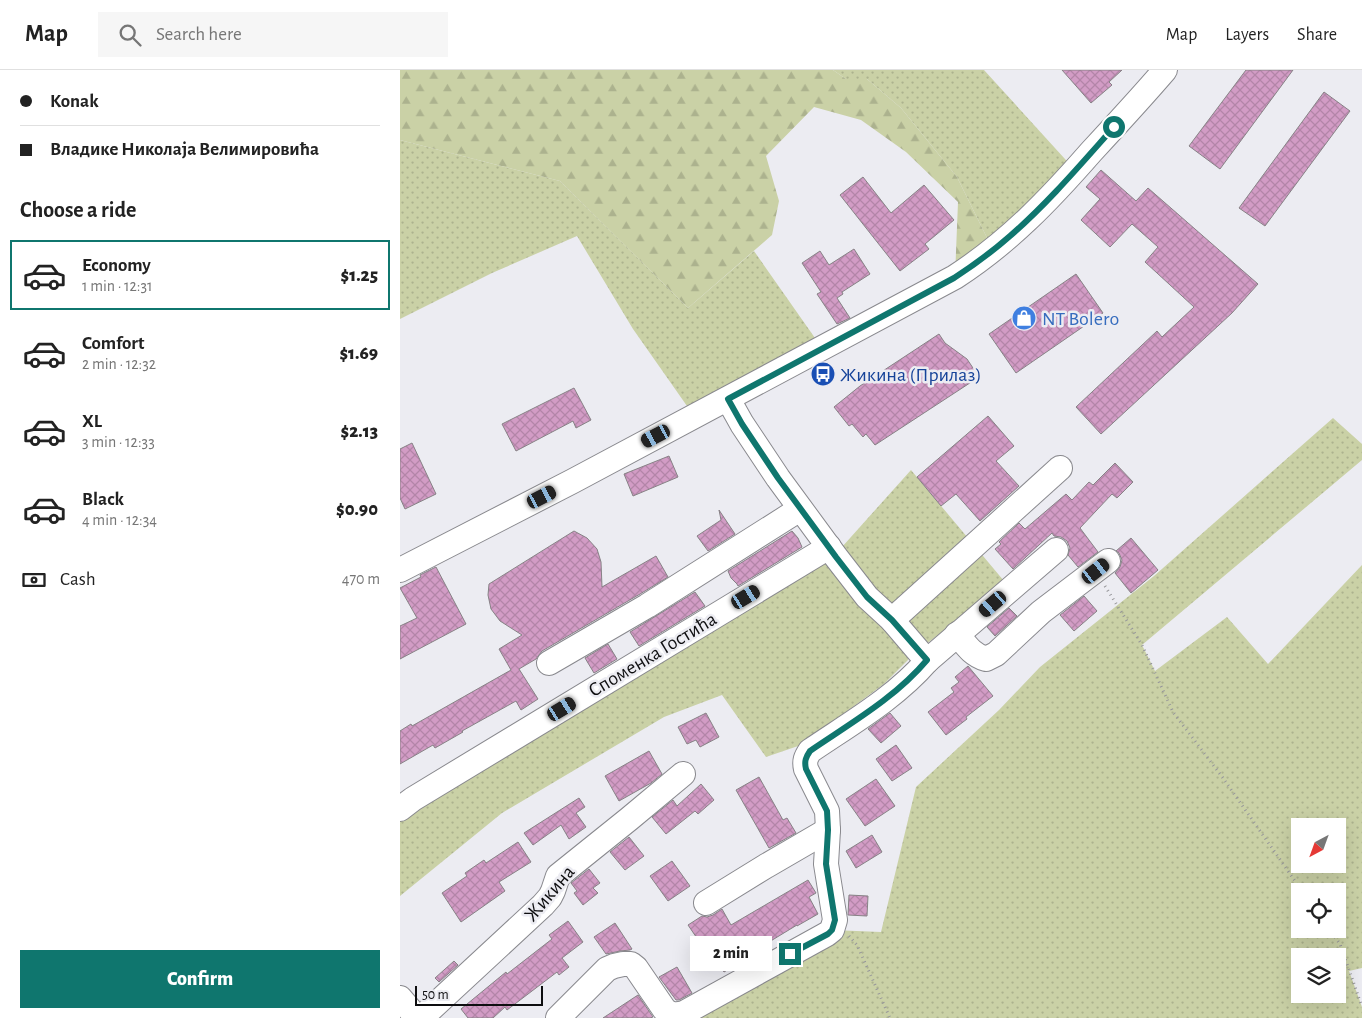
<!DOCTYPE html>
<meta charset="utf-8">
<style>
:root{--surface:#fff;--page:#f6f6f6;--text:#222;--muted:#767676;--line:#e0e0e0;--accent:#0f766e}
body{margin:0;font-family:"Alegreya Sans",sans-serif;background:var(--page);color:var(--text);height:100vh;display:flex;flex-direction:column;font-size:19px;white-space:nowrap}
*{box-sizing:border-box;margin:0}
p{font-size:16px;color:var(--muted)}
.icon{flex:none;width:28px;height:28px;fill:none;stroke:currentColor;stroke-width:2;stroke-linecap:round;stroke-linejoin:round}
.map{position:relative;flex:1;overflow:hidden}
.side{display:flex;flex-direction:column;background:var(--surface);width:400px}
.side>*{flex:none}
.guide{display:grid;align-content:center;height:110px;padding:0 20px;background:var(--surface)}
.needle{width:32px;rotate:221deg}
.buttons{position:absolute;left:891px;top:748px;display:grid;gap:10px}
.buttons a{display:grid;place-items:center;width:55px;height:55px;border-radius:0px;background:var(--surface);box-shadow:0 5px 20px #0002;font-size:25px}
.scale{position:absolute;left:15px;bottom:12px;width:128px;box-sizing:border-box;padding-left:5px;border:2px solid #0e0e10;border-top:0;font-size:14px;line-height:18px;white-space:nowrap;color:#0e0e10;-webkit-text-stroke:4px #ececf2;paint-order:stroke}
.end{position:absolute;width:22px;height:22px;margin:-11px;border:6px solid #0f766e;background:#fff;box-shadow:0 0 0 2px #fff}
.from{border-radius:50%}
.bubble{position:absolute;height:35px;border-radius:0px;background:var(--surface);box-shadow:0 5px 20px #0002;font-size:16px;font-weight:800;line-height:35px;text-align:center}
.car{position:absolute;width:15px;height:30px;margin:-15px -8px;border-radius:6px;box-shadow:0 0 4px 1px #0007;background:linear-gradient(#222 24%,#8ab4d8 0 40%,#222 0 76%,#8ab4d8 0 86%,#222 0)}
.guide b{display:flex;align-items:center;gap:18px;height:48px;font-size:19px}
.guide b+b{border-top:1px solid var(--line)}
.guide i{width:12px;height:12px;background:var(--text)}
ul{padding:0;list-style:none}
li{display:flex;align-items:center;gap:15px;height:70px;margin:0 10px 8px;padding:0 10px;border:2px solid transparent;border-radius:0px}
li div{flex:1}
li b{display:block;font-size:19px}
li em{font-style:normal;font-weight:800}
li.active{border-color:var(--accent)}
li>.icon{width:45px;height:45px;stroke-width:1.5}
h2{padding:0 20px;font-size:22px;line-height:60px}
.pay{display:flex;align-items:center;gap:12px;height:55px;padding:0 20px;font-size:19px}
.pay p{margin-inline-start:auto}
.primary-button{display:flex;gap:10px;margin-top:auto;padding:10px 20px}
.primary-button a{flex:1;height:58px;border-radius:0px;background:var(--accent);color:#fff;font-size:20px;font-weight:800;line-height:58px;text-align:center}
header{display:flex;align-items:center;gap:30px;box-sizing:border-box;height:70px;padding:0 25px;background:var(--surface);border-bottom:1px solid var(--line)}
header strong{font-size:24px}
nav{display:flex;gap:28px;margin-inline-start:auto;font-size:18px}
.search{width:350px;height:45px;background:var(--page);display:flex;align-items:center;gap:12px;box-sizing:border-box;padding:0 18px;border-radius:0px;color:var(--muted);font-size:19px}
main{display:flex;flex:1;min-height:0}
.map>svg:first-child{display:block}
.grass{fill:url(#grass-dots);fill-rule:evenodd}
.forest{fill:url(#forest-firs)}
.building{fill:url(#building-cross-hatch);stroke:#878286}
.lines{fill:none;stroke-linecap:round;stroke-linejoin:round}
.minor-casing{stroke:#89898e;stroke-width:26}
.path{stroke:#96969a;stroke-width:3;stroke-dasharray:1 4;stroke-linecap:butt}
.minor{stroke:#fff;stroke-width:24}
.route{stroke:#0f766e;stroke-width:6}
.labels{text-anchor:middle;stroke-width:5;stroke-linejoin:round;paint-order:stroke}
.shop-label{font-size:20px;fill:#366cbe;stroke:#ececf2;text-anchor:start}
.transit-label{font-size:20px;fill:#164399;stroke:#ececf2;text-anchor:start}
.street-label{font-size:20px;fill:#0e0e10;stroke:#ececf2}
</style>
<header>
<strong>Map</strong>
<div class="search"><svg class="icon" aria-label="search" viewBox="0 0 24 24"><circle cx="10" cy="10" r="6"/><path d="M15 15l6 6"/></svg>Search here</div>
<nav><a>Map</a><a>Layers</a><a>Share</a></nav>
</header>
<main>
<section class="side">
<div class="guide">
<b><i class="from"></i>Konak</b>
<b><i></i>Владике Николаја Велимировића</b>
</div>
<h2>Choose a ride</h2>
<ul>
<li class="active"><svg class="icon" aria-label="car" viewBox="0 0 24 24"><path d="M5 17H2v-5l4-1 3-4h7l3 4 3 1v5h-3M9 17h6M6 11h13"/><circle cx="7" cy="17" r="2"/><circle cx="17" cy="17" r="2"/></svg><div><b>Economy</b><p>1 min · 12:31</p></div><em>$1.25</em></li>
<li><svg class="icon" aria-label="car" viewBox="0 0 24 24"><path d="M5 17H2v-5l4-1 3-4h7l3 4 3 1v5h-3M9 17h6M6 11h13"/><circle cx="7" cy="17" r="2"/><circle cx="17" cy="17" r="2"/></svg><div><b>Comfort</b><p>2 min · 12:32</p></div><em>$1.69</em></li>
<li><svg class="icon" aria-label="car" viewBox="0 0 24 24"><path d="M5 17H2v-5l4-1 3-4h7l3 4 3 1v5h-3M9 17h6M6 11h13"/><circle cx="7" cy="17" r="2"/><circle cx="17" cy="17" r="2"/></svg><div><b>XL</b><p>3 min · 12:33</p></div><em>$2.13</em></li>
<li><svg class="icon" aria-label="car" viewBox="0 0 24 24"><path d="M5 17H2v-5l4-1 3-4h7l3 4 3 1v5h-3M9 17h6M6 11h13"/><circle cx="7" cy="17" r="2"/><circle cx="17" cy="17" r="2"/></svg><div><b>Black</b><p>4 min · 12:34</p></div><em>$0.90</em></li>
</ul>
<div class="pay"><svg class="icon" aria-label="cash" viewBox="0 0 24 24"><path d="M3 7h18v10H3z"/><circle cx="12" cy="12" r="2"/></svg>Cash<p>470 m</p></div>
<div class="primary-button"><a>Confirm</a></div>
</section>
<div class="map">
<svg width="962" height="948" viewBox="0 0 962 948">
<defs>
<pattern id="grass-dots" width="8" height="8" patternUnits="userSpaceOnUse" patternTransform="scale(1.25)"><rect width="8" height="8" fill="#cad1a6"/><path d="M2 2h.1M6 6h.1" fill="none" stroke="#acb28e" stroke-width="1.8" stroke-linecap="round"/></pattern>
<pattern id="forest-firs" width="22" height="20" patternUnits="userSpaceOnUse" patternTransform="scale(1.25)"><rect width="22" height="20" fill="#cad1a6"/><path d="M5 1l3.5 6h-7zM16 11l3.5 6h-7z" fill="#acb28e"/></pattern>
<pattern id="building-cross-hatch" width="8" height="8" patternUnits="userSpaceOnUse" patternTransform="scale(1.25)"><rect width="8" height="8" fill="#d29cc5"/><path d="M0 0l8 8M0 8l8-8" fill="none" stroke="#b385a8"/></pattern>
</defs>
<rect width="100%" height="100%" fill="#ececf2"/>
<g class="grass">
<polygon points="433,0 584,0 675,100 593,180 557,107 501,38 467,9 446,9"/>
<polygon points="0,70 160,111 288,238 354,181 422,278 294,346 233,259 177,166 92,203 0,249"/>
<path d="M933,348l29,26v16l-220,185 13,26 72,-54 41,47 94,-99v403l-13,3 13,36v11h-678l148,-88 49,2 35,-145 83,-77 41,-43 114,-91zM900,756h38v38h-38zM900,821h38v38h-38zM900,886h38v38h-38z"/>
<polygon points="511,400 604,511 552,554 516,582 506,575 508,590 484,614 401,675 366,687 322,625 264,647 102,743 0,826 0,751 51,716 442,477"/>
</g>
<polygon class="forest" points="0,0 433,0 446,9 467,9 501,38 557,107 593,180 555,207 558,132 506,82 461,50 414,37 366,86 379,131 372,165 288,238 160,111 0,70"/>
<g class="building">
<polygon points="662,0 722,0 709,12 712,15 691,33"/>
<polygon points="846,0 893,0 820,99 789,76"/>
<polygon points="924,22 950,41 865,156 839,138"/>
<polygon points="701,100 736,131 748,118 858,214 832,243 701,364 676,337 757,261 762,267 794,237 745,192 758,177 732,154 710,177 681,150 700,129 686,117"/>
<polygon points="463,107 491,143 524,115 554,150 525,174 529,179 500,201 440,125"/>
<polygon points="454,179 470,204 442,222 443,224 437,228 450,248 437,254 417,224 421,222 402,193 420,181 429,195"/>
<polygon points="676,204 703,243 616,303 589,264"/>
<polygon points="539,264 545,273 567,289 579,307 475,375 466,364 463,367 452,354 449,356 434,337 460,316"/>
<polygon points="174,318 191,350 176,358 173,351 116,381 102,354"/>
<polygon points="588,346 614,376 596,391 619,416 580,451 556,424 541,436 517,407"/>
<polygon points="12,373 36,424 5,439 0,428 0,379"/>
<polygon points="269,386 278,407 233,426 224,404"/>
<polygon points="715,393 733,412 717,428 712,424 680,458 698,482 678,497 668,485 670,478 667,471 661,467 654,466 652,463 613,499 595,479 601,474 599,472 619,453 625,459 666,424 672,430 689,412 693,415"/>
<polygon points="319,440 335,464 308,481 297,466 321,450"/>
<polygon points="174,461 187,468 197,479 201,492 202,517 256,486 268,507 240,524 142,581 136,589 119,599 138,629 121,640 116,631 62,661 63,662 35,678 33,675 0,694 0,661 11,654 12,656 111,600 99,579 122,565 100,551 91,539 88,525 89,514"/>
<polygon points="392,461 398,468 402,477 338,516 337,514 331,508 328,501"/>
<polygon points="731,468 758,500 731,523 715,503 720,497 722,490 719,483 716,481"/>
<polygon points="36,497 66,554 0,589 0,556 17,548 0,518 21,507 20,505"/>
<polygon points="295,522 305,536 239,576 230,562"/>
<polygon points="684,526 697,541 674,561 660,545"/>
<polygon points="609,538 617,546 595,566 587,557"/>
<polygon points="208,574 217,589 194,603 185,588"/>
<polygon points="568,596 593,626 566,647 567,649 546,665 528,642 554,622 551,618 559,612 555,607"/>
<polygon points="306,643 319,667 300,677 296,670 287,674 278,657"/>
<polygon points="490,643 501,656 481,673 468,659"/>
<polygon points="496,675 512,698 492,711 476,689"/>
<polygon points="249,681 262,704 251,713 219,731 205,706"/>
<polygon points="359,707 383,750 387,748 396,763 369,778 336,720"/>
<polygon points="476,709 495,736 465,756 446,729"/>
<polygon points="301,714 314,730 298,744 295,741 266,764 252,747 273,730 277,736"/>
<polygon points="179,728 185,737 176,743 186,757 169,769 161,755 133,775 124,763"/>
<polygon points="472,765 482,782 456,798 446,781"/>
<polygon points="229,767 244,786 225,800 210,782"/>
<polygon points="118,772 131,792 99,812 105,821 61,852 42,823 67,806 65,803 84,790 86,793"/>
<polygon points="272,791 290,816 268,831 250,806"/>
<polygon points="189,799 200,813 193,818 198,823 183,835 174,823 177,821 171,813"/>
<polygon points="408,810 416,823 409,827 418,844 397,856 397,855 341,889 342,891 324,902 308,878 305,880 288,855 302,846 307,847 313,845 322,839 331,855"/>
<polygon points="449,825 468,826 467,846 448,845"/>
<polygon points="168,851 183,872 162,888 169,897 159,905 157,902 107,940 105,937 93,948 68,948 61,939 106,902 107,904 152,869 149,865"/>
<polygon points="215,853 232,879 230,880 220,881 206,884 194,867"/>
<polygon points="54,891 58,895 39,912 35,908"/>
<polygon points="277,897 292,923 279,930 276,930 259,907"/>
<polygon points="238,925 253,947 250,948 203,948"/>
</g>
<g class="lines">
<defs>
<g id="minor">
<polyline points="328,329 342,354 378,408 436,487 467,527 492,550 527,591"/>
<path d="M0,500l173,-89 382,-204c54,-35 94,-77 136,-125 25,-27 50,-54 74,-82"/>
<polyline points="492,550 660,398"/>
<path d="M557,564c9,11 15,21 29,25l10,-5 45,-42 67,-51"/>
<polyline points="149,593 247,536 400,439"/>
<polyline points="0,739 13,729 429,477"/>
<polyline points="306,833 366,796 428,760"/>
<polyline points="0,928 17,948"/>
<polyline points="21,948 143,835 150,827 153,821 158,806 229,749 283,704"/>
<path d="M158,948l49,-49 7,-3 9,-2h8l5,4 28,41c6,6 12,6 20,4l143,-79 5,-4 3,-10 -9,-56 2,-34 -1,-19 -21,-42c-2,-8 0,-12 4,-18 41,-28 85,-53 117,-90l129,-111"/>
</g>
</defs>
<use href="#minor" class="minor-casing"/>
<g class="path">
<polyline points="705,516 742,575 773,642 823,708 902,821"/>
<polyline points="929,859 940,874 962,937"/>
<polyline points="449,866 457,875 490,948"/>
</g>
<use href="#minor" class="minor"/>
</g>
<g class="lines">
<path class="route" d="M390,884l38,-20 4,-4 3,-10 -9,-56 2,-34 -1,-19 -21,-42c-2,-8 0,-12 4,-18 41,-28 85,-53 117,-91l-35,-40 -25,-23 -31,-40 -58,-79 -36,-54 -14,-25 226,-121c20,-13 39,-27 56,-42 38,-33 71,-72 104,-109"/>
</g>
<defs>
<symbol id="shop-disc" viewBox="-11 -11 22 22"><circle r="9.5" fill="#3f7fe0" stroke="#ececf2"/><path d="M-5-2.5h2.3a2.7 3.5 0 0 1 5.4 0H5L5.5 6h-11ZM-1.5-2.5h3a1.5 2.3 0 0 0-3 0Z" fill="#fff"/></symbol>
<symbol id="bus-disc" viewBox="-11 -11 22 22"><circle r="9.5" fill="#1a4fb4" stroke="#ececf2"/><path d="M-5-6H5V4H4V6H2V4H-2V6H-4V4H-5ZM-3.5-4V0h7V-4ZM-3.5 1.2v1.5H-2V1.2ZM2 1.2v1.5H3.5V1.2Z" fill="#fff"/></symbol>
</defs>
<g fill-rule="evenodd">
<use href="#shop-disc" x="610" y="234" width="28" height="28"/>
<use href="#bus-disc" x="409" y="290" width="28" height="28"/>
</g>
<g class="labels">
<g class="shop-label">
<text x="642" y="255">NT Bolero</text>
</g>
<g class="transit-label">
<text x="440" y="311">Жикина (Прилаз)</text>
</g>
<g class="street-label">
<text transform="translate(252 584) rotate(-31)" y="7">Споменка Гостића</text>
<text transform="translate(149 823) rotate(-50)" y="7">Жикина</text>
</g>
</g>
</svg>
<div class="buttons">
<a><svg class="needle" viewBox="-14 -14 28 28"><path d="M0-13l5 13h-10z" fill="#e53935"/><path d="M0 13l5-13h-10z" fill="#767676"/></svg></a>
<a><svg class="icon" aria-label="locate" viewBox="0 0 24 24"><circle cx="12" cy="12" r="6"/><path d="M12 2v4M12 18v4M2 12h4M18 12h4"/></svg></a>
<a><svg class="icon" aria-label="layers" viewBox="0 0 24 24"><path d="M12 4l9 5-9 5-9-5zM3 14l9 5 9-5"/></svg></a>
</div>
<div class="scale">50 m</div>
<i class="end from" style="left:714px;top:57px"></i>
<i class="end" style="left:390px;top:884px"></i>
<div class="bubble" style="left:290px;top:866px;width:82px">2 min</div>
<i class="car" style="left:256px;top:366px;rotate:242deg"></i>
<i class="car" style="left:142px;top:427px;rotate:63deg"></i>
<i class="car" style="left:696px;top:501px;rotate:52deg"></i>
<i class="car" style="left:346px;top:527px;rotate:59deg"></i>
<i class="car" style="left:593px;top:534px;rotate:229deg"></i>
<i class="car" style="left:162px;top:639px;rotate:59deg"></i>
</div>
</main>
